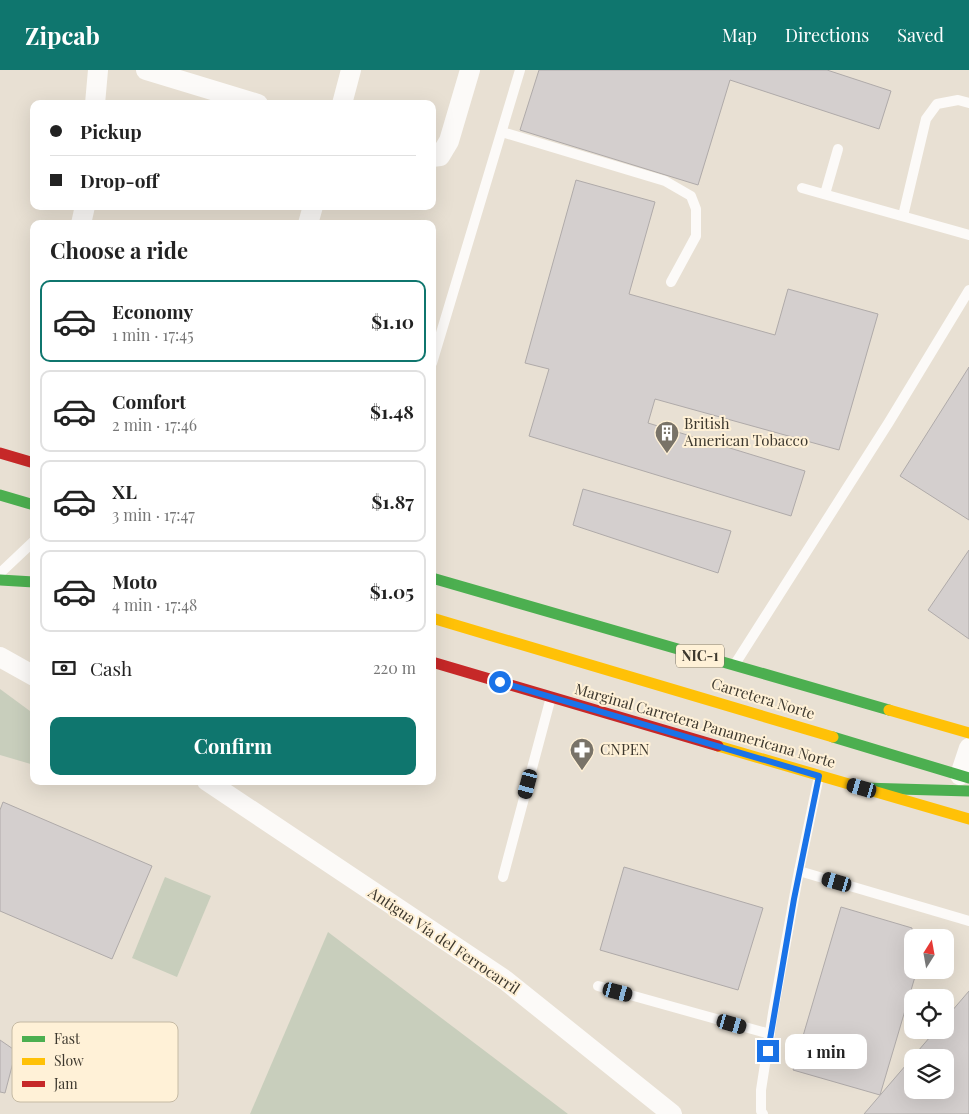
<!DOCTYPE html>
<meta charset="utf-8">
<style>
:root{--surface:#fff;--page:#f2f2f2;--text:#222;--muted:#767676;--line:#e0e0e0;--accent:#0f766e}
body{margin:0;font-family:"Playfair Display",serif;background:var(--page);color:var(--text);height:100vh;display:flex;flex-direction:column;font-size:19px;white-space:nowrap}
*{box-sizing:border-box;margin:0}
p{font-size:16px;color:var(--muted)}
.icon{flex:none;width:28px;height:28px;fill:none;stroke:currentColor;stroke-width:2;stroke-linecap:round;stroke-linejoin:round}
.map{position:relative;flex:1;overflow:hidden}
.panel{position:absolute;left:30px;top:150px;width:406px;height:565px;display:flex;flex-direction:column;background:var(--surface);border-radius:10px;box-shadow:0 5px 20px #0002}
.panel>*{flex:none}
.banner{position:absolute;left:30px;top:30px;width:406px;height:110px;border-radius:10px;box-shadow:0 5px 20px #0002;display:grid;align-content:center;height:110px;padding:0 20px;background:var(--surface)}
.needle{width:32px;rotate:11deg}
.fabs{position:absolute;left:904px;top:859px;display:grid;gap:10px}
.fabs a{display:grid;place-items:center;width:50px;height:50px;border-radius:10px;background:var(--surface);box-shadow:0 5px 20px #0002;font-size:25px}
.end{position:absolute;width:22px;height:22px;margin:-11px;border:6px solid #1a73e8;background:#fff;box-shadow:0 0 0 2px #fff}
.from{border-radius:50%}
.bubble{position:absolute;height:35px;border-radius:10px;background:var(--surface);box-shadow:0 5px 20px #0002;font-size:16px;font-weight:700;line-height:35px;text-align:center}
.car{position:absolute;width:15px;height:30px;margin:-15px -8px;border-radius:6px;box-shadow:0 0 4px 1px #0007;background:linear-gradient(#222 24%,#8ab4d8 0 40%,#222 0 76%,#8ab4d8 0 86%,#222 0)}
.banner b{display:flex;align-items:center;gap:18px;height:48px;font-size:19px}
.banner b+b{border-top:1px solid var(--line)}
.banner i{width:12px;height:12px;background:var(--text)}
ul{padding:0;list-style:none}
li{display:flex;align-items:center;gap:15px;height:82px;margin:0 10px 8px;padding:0 10px;border:2px solid var(--line);border-radius:10px}
li div{flex:1}
li b{display:block;font-size:19px}
li em{font-style:normal;font-weight:700}
li.current{border-color:var(--accent)}
li>.icon{width:45px;height:45px;stroke-width:1.5}
h2{padding:0 20px;font-size:22px;line-height:60px}
.pay{display:flex;align-items:center;gap:12px;height:55px;padding:0 20px;font-size:19px}
.pay p{margin-inline-start:auto}
.action{display:flex;gap:10px;margin-top:auto;padding:10px 20px}
.action a{flex:1;height:58px;border-radius:10px;background:var(--accent);color:#fff;font-size:20px;font-weight:700;line-height:58px;text-align:center}
header{display:flex;align-items:center;gap:30px;box-sizing:border-box;height:70px;padding:0 25px;background:var(--accent);color:#fff}
header strong{font-size:24px}
nav{display:flex;gap:28px;margin-inline-start:auto;font-size:18px}
.map>svg:first-child{display:block}
.green{fill:#c8cebc}
.building{fill:#d4cfce;stroke:#afaaa9;fill-rule:evenodd}
.lines{fill:none;stroke-linecap:round;stroke-linejoin:round}
.lane{stroke:#fcfaf8;stroke-width:10}
.street{stroke:#fcfaf8;stroke-width:20}
.fast{stroke:#4caf50;stroke-width:11}
.slow{stroke:#ffc107;stroke-width:11}
.jam{stroke:#c62828;stroke-width:11}
.route{stroke:#1a73e8;stroke-width:6}
.labels{text-anchor:middle;stroke-width:4;stroke-linejoin:round;paint-order:stroke}
.shield{fill:#fff1d7;stroke:#777061;stroke-width:1}
.shield-label{font-size:14px;font-weight:bold;fill:#3d382e}
.poi-label{font-size:15px;fill:#3d382e;stroke:#fff1d7;text-anchor:start}
.street-label{font-size:15px;fill:#3d382e;stroke:#fff1d7}
.key{fill:#fff1d7;stroke:#c5baa4;stroke-width:1}
.key-label{font-size:14px;fill:#3d382e}
</style>
<header>
<strong>Zipcab</strong>
<nav><a>Map</a><a>Directions</a><a>Saved</a></nav>
</header>
<div class="map">
<svg width="969" height="1044" viewBox="0 0 969 1044">
<rect width="100%" height="100%" fill="#e8e0d3"/>
<g class="green">
<polygon points="0,619 34,644 34,695 0,685"/>
<polygon points="165,807 211,826 177,907 132,888"/>
<polygon points="328,862 568,1044 250,1044"/>
</g>
<g class="building">
<polygon points="539,0 827,0 891,21 879,59 730,10 698,115 520,60"/>
<polygon points="576,110 655,132 629,224 775,265 788,219 878,244 839,380 655,329 648,353 805,401 791,446 529,366 549,299 525,293"/>
<polygon points="969,297 969,450 900,406"/>
<polygon points="583,419 731,461 718,503 573,455"/>
<polygon points="969,480 969,569 928,540"/>
<polygon points="3,732 152,796 112,889 0,841 0,740"/>
<polygon points="624,797 763,838 738,920 600,880"/>
<polygon points="841,837 912,858 912,900 917,900 880,1025 793,1000"/>
<path d="M969,921v123h-105l72,-84h9v-11zM912,988h33v32h-33z"/>
<polygon points="0,970 16,981 5,1023 0,1022"/>
</g>
<g class="lines">
<g class="lane">
<polyline points="502,62 665,111 691,126 696,139 696,166 671,212"/>
<polyline points="802,118 969,165"/>
<polyline points="825,124 838,79"/>
<polyline points="903,146 926,49 937,34 958,30 969,33"/>
<polyline points="432,293 520,0"/>
<polyline points="0,503 34,471"/>
<polyline points="735,594 889,352 969,220"/>
<polyline points="799,801 969,851"/>
<polyline points="503,807 551,627"/>
<polyline points="598,916 770,964"/>
<polyline points="763,1044 761,1041 761,1020 773,943 799,801 819,706"/>
</g>
<g class="street">
<polyline points="146,0 258,34"/>
<polyline points="95,34 98,0"/>
<polyline points="342,34 351,0"/>
<polyline points="432,87 440,86 449,71 470,0"/>
<polyline points="81,154 85,136"/>
<polyline points="308,154 313,136"/>
<polyline points="0,587 34,606"/>
<polyline points="960,705 969,678"/>
<polyline points="207,711 505,910 672,1044"/>
</g>
<g class="fast">
<polyline points="0,425 34,435"/>
<polyline points="432,508 889,640"/>
<polyline points="0,510 34,512"/>
<polyline points="833,667 969,708"/>
<polyline points="863,718 969,721"/>
</g>
<g class="slow">
<polyline points="432,548 833,667"/>
<polyline points="889,640 969,663"/>
<polyline points="718,676 969,749"/>
</g>
<g class="jam">
<polyline points="0,383 34,393"/>
<polyline points="432,592 718,676"/>
</g>
</g>
<g class="lines">
<polyline class="route" points="500,612 819,706 794,829 768,981"/>
</g>
<defs>
<symbol id="building-pin" viewBox="-11 -11 22 30"><path d="M0 17L-7.5 6A9.5 9.5 0 1 1 7.5 6Z" fill="#797368" stroke="#fff1d7"/><path d="M-4-6H4V6H1V3H-1V6H-4ZM-2.5-4.3h1.7v1.8h-1.7ZM.8-4.3h1.7v1.8H.8ZM-2.5-1h1.7V.8h-1.7ZM.8-1h1.7V.8H.8Z" fill="#fff"/></symbol>
<symbol id="pharmacy-pin" viewBox="-11 -11 22 30"><path d="M0 17L-7.5 6A9.5 9.5 0 1 1 7.5 6Z" fill="#797368" stroke="#fff1d7"/><path d="M-2-6h4v4h4v4h-4v4h-4v-4h-4v-4h4Z" fill="#fff"/></symbol>
</defs>
<g fill-rule="evenodd">
<use href="#building-pin" x="653" y="349" width="28" height="38"/>
<use href="#pharmacy-pin" x="568" y="666" width="28" height="38"/>
</g>
<g class="labels">
<rect class="shield" x="676" y="574.5" width="48" height="23" rx="4"/>
<g class="shield-label">
<text x="700" y="591">NIC-1</text>
</g>
<g class="poi-label">
<text x="684" y="359">British<tspan x="684" dy="17">American Tobacco</tspan></text>
<text x="600" y="685">CNPEN</text>
</g>
<g class="street-label">
<text transform="translate(763 629) rotate(17)" y="5">Carretera Norte</text>
<text transform="translate(705 656) rotate(16)" y="5">Marginal Carretera Panamericana Norte</text>
<text transform="translate(444 871) rotate(34)" y="5">Antigua Vía del Ferrocarril</text>
</g>
</g>
<rect x="12" y="952" width="166" height="80" rx="8" class="key"/>
<rect x="22" y="966" width="23" height="6" fill="#4caf50"/>
<rect x="22" y="988" width="23" height="7" fill="#ffc107"/>
<rect x="22" y="1011" width="23" height="6" fill="#c62828"/>
<g class="key-label">
<text x="54" y="974">Fast</text>
<text x="54" y="996">Slow</text>
<text x="54" y="1019">Jam</text>
</g>
</svg>
<div class="fabs">
<a><svg class="needle" viewBox="-14 -14 28 28"><path d="M0-13l5 13h-10z" fill="#e53935"/><path d="M0 13l5-13h-10z" fill="#767676"/></svg></a>
<a><svg class="icon" aria-label="locate" viewBox="0 0 24 24"><circle cx="12" cy="12" r="6"/><path d="M12 2v4M12 18v4M2 12h4M18 12h4"/></svg></a>
<a><svg class="icon" aria-label="layers" viewBox="0 0 24 24"><path d="M12 4l9 5-9 5-9-5zM3 14l9 5 9-5"/></svg></a>
</div>
<i class="end from" style="left:500px;top:612px"></i>
<i class="end" style="left:768px;top:981px"></i>
<div class="bubble" style="left:785px;top:964px;width:82px">1 min</div>
<i class="car" style="left:528px;top:714px;rotate:195deg"></i>
<i class="car" style="left:862px;top:718px;rotate:286deg"></i>
<i class="car" style="left:837px;top:812px;rotate:286deg"></i>
<i class="car" style="left:618px;top:922px;rotate:105deg"></i>
<i class="car" style="left:732px;top:954px;rotate:106deg"></i>
<div class="banner">
<b><i class="from"></i>Pickup</b>
<b><i></i>Drop-off</b>
</div>
<section class="panel">
<h2>Choose a ride</h2>
<ul>
<li class="current"><svg class="icon" aria-label="car" viewBox="0 0 24 24"><path d="M5 17H2v-5l4-1 3-4h7l3 4 3 1v5h-3M9 17h6M6 11h13"/><circle cx="7" cy="17" r="2"/><circle cx="17" cy="17" r="2"/></svg><div><b>Economy</b><p>1 min · 17:45</p></div><em>$1.10</em></li>
<li><svg class="icon" aria-label="car" viewBox="0 0 24 24"><path d="M5 17H2v-5l4-1 3-4h7l3 4 3 1v5h-3M9 17h6M6 11h13"/><circle cx="7" cy="17" r="2"/><circle cx="17" cy="17" r="2"/></svg><div><b>Comfort</b><p>2 min · 17:46</p></div><em>$1.48</em></li>
<li><svg class="icon" aria-label="car" viewBox="0 0 24 24"><path d="M5 17H2v-5l4-1 3-4h7l3 4 3 1v5h-3M9 17h6M6 11h13"/><circle cx="7" cy="17" r="2"/><circle cx="17" cy="17" r="2"/></svg><div><b>XL</b><p>3 min · 17:47</p></div><em>$1.87</em></li>
<li><svg class="icon" aria-label="car" viewBox="0 0 24 24"><path d="M5 17H2v-5l4-1 3-4h7l3 4 3 1v5h-3M9 17h6M6 11h13"/><circle cx="7" cy="17" r="2"/><circle cx="17" cy="17" r="2"/></svg><div><b>Moto</b><p>4 min · 17:48</p></div><em>$1.05</em></li>
</ul>
<div class="pay"><svg class="icon" aria-label="cash" viewBox="0 0 24 24"><path d="M3 7h18v10H3z"/><circle cx="12" cy="12" r="2"/></svg>Cash<p>220 m</p></div>
<div class="action"><a>Confirm</a></div>
</section>
</div>
